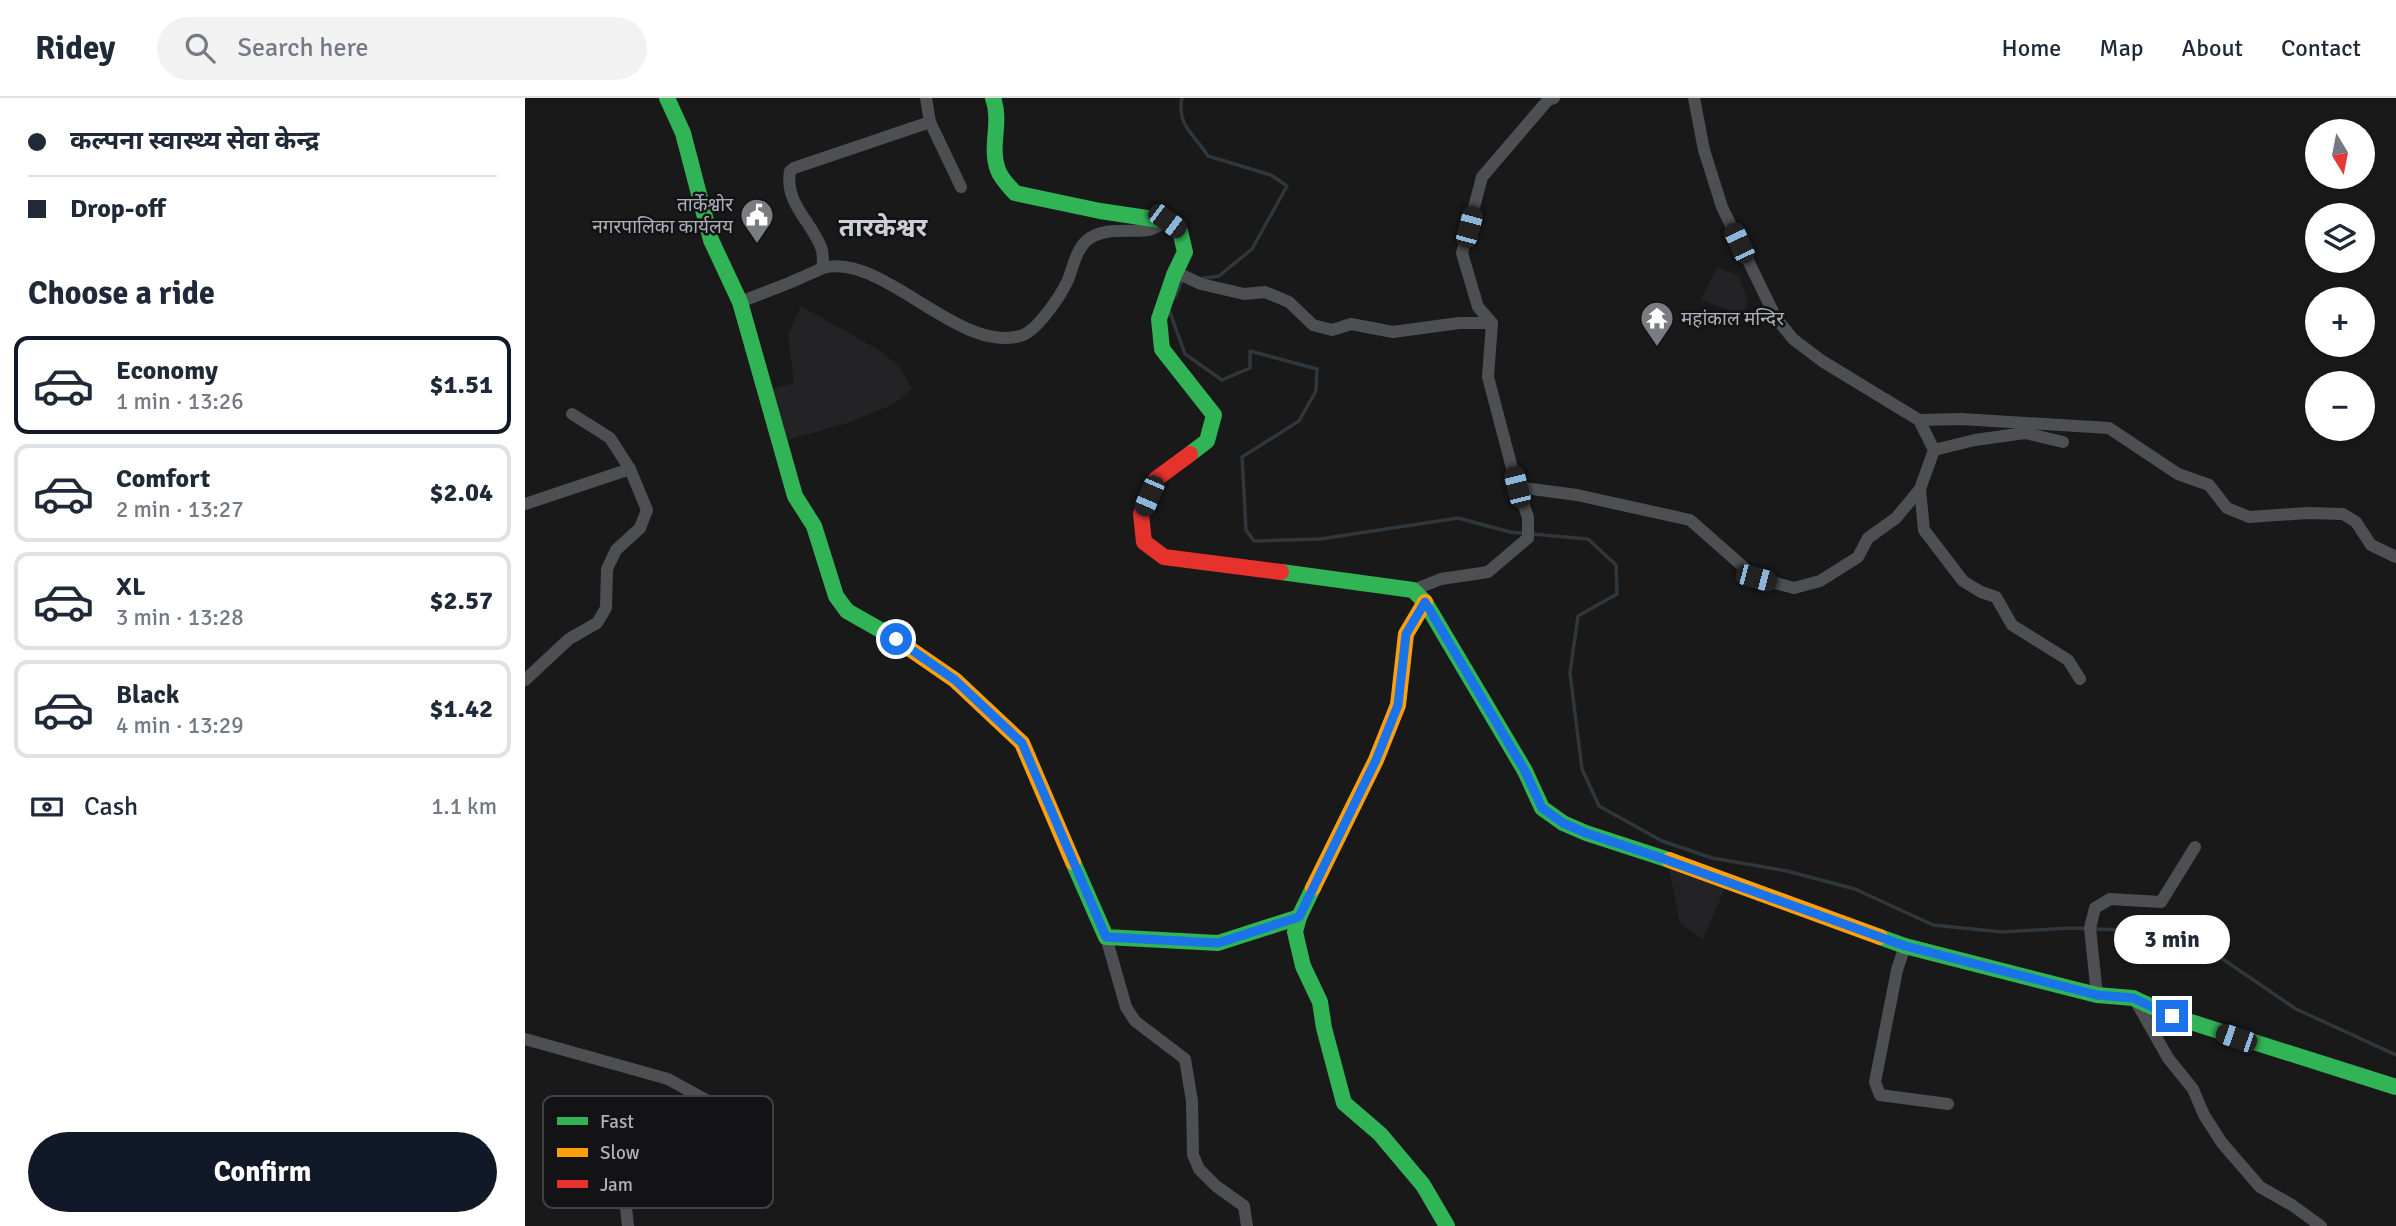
<!DOCTYPE html>
<meta charset="utf-8">
<style>
:root{--surface:#fff;--page:#f2f2f3;--text:#1f2937;--muted:#747a83;--line:#e0e1e3;--accent:#111827}
body{margin:0;font-family:Signika,"Noto Sans Devanagari",sans-serif;background:var(--page);color:var(--text);height:100vh;display:flex;flex-direction:column;font-size:26px;white-space:nowrap}
*{box-sizing:border-box;margin:0}
p{font-size:23px;color:var(--muted)}
.icon{flex:none;width:38px;height:38px;fill:none;stroke:currentColor;stroke-width:2;stroke-linecap:round;stroke-linejoin:round}
.map{position:relative;flex:1;overflow:hidden}
.side{display:flex;flex-direction:column;background:var(--surface);width:525px}
.side>*{flex:none}
.hud{display:grid;align-content:center;height:154px;padding:0 28px;background:var(--surface)}
.needle{width:46px;rotate:170deg}
.buttons{position:absolute;left:1780px;top:21px;display:grid;gap:14px}
.buttons a{display:grid;place-items:center;width:70px;height:70px;border-radius:50%;background:var(--surface);box-shadow:0 2px 5px #0004;font-size:35px}
.end{position:absolute;width:32px;height:32px;margin:-16px;border:9px solid #1a73e8;background:#fff;box-shadow:0 0 0 4px #fff}
.from{border-radius:50%}
.bubble{position:absolute;height:49px;border-radius:24px;background:var(--surface);box-shadow:0 2px 5px #0004;font-size:23px;font-weight:800;line-height:49px;text-align:center}
.car{position:absolute;width:21px;height:42px;margin:-21px -10px;border-radius:9px;box-shadow:0 0 5px 2px #0007;background:linear-gradient(#222 24%,#8ab4d8 0 40%,#222 0 76%,#8ab4d8 0 86%,#222 0)}
.hud b{display:flex;align-items:center;gap:24px;height:66px;font-size:26px}
.hud b+b{border-top:2px solid var(--line)}
.hud i{width:18px;height:18px;background:var(--text)}
ul{padding:0;list-style:none}
li{display:flex;align-items:center;gap:21px;height:98px;margin:0 14px 10px;padding:0 14px;border:4px solid var(--line);border-radius:14px}
li div{flex:1}
li b{display:block;font-size:26px}
li em{font-style:normal;font-weight:800}
li.current{border-color:var(--accent)}
li>.icon{width:63px;height:63px;stroke-width:1.5}
h2{padding:0 28px;font-size:32px;line-height:84px}
.pay{display:flex;align-items:center;gap:18px;height:77px;padding:0 28px;font-size:26px}
.pay p{margin-inline-start:auto}
.button{display:flex;gap:14px;margin-top:auto;padding:14px 28px}
.button a{flex:1;height:80px;border-radius:42px;background:var(--accent);color:#fff;font-size:28px;font-weight:800;line-height:80px;text-align:center}
header{display:flex;align-items:center;gap:42px;box-sizing:border-box;height:98px;padding:0 35px;background:var(--surface);border-bottom:2px solid var(--line)}
header strong{font-size:33px}
nav{display:flex;gap:38px;margin-inline-start:auto;font-size:24px}
.search{width:490px;height:63px;background:var(--page);display:flex;align-items:center;gap:18px;box-sizing:border-box;padding:0 24px;border-radius:38px;color:var(--muted);font-size:26px}
main{display:flex;flex:1;min-height:0}
.map>svg:first-child{display:block}
.built{fill:#232325}
.lines{fill:none;stroke-linecap:round;stroke-linejoin:round}
.stream{stroke:#2f373c;stroke-width:3.5}
.street{stroke:#4e4f52;stroke-width:12}
.fast{stroke:#30b455;stroke-width:16}
.slow{stroke:#ff9f0a;stroke-width:16}
.jam{stroke:#e5322d;stroke-width:16}
.route{stroke:#1a73e8;stroke-width:9}
.labels{text-anchor:middle;stroke-width:5;stroke-linejoin:round;paint-order:stroke}
.poi-label{font-size:19px;fill:#acb1b8;stroke:#131315;text-anchor:end}
.district-label{font-size:26px;font-weight:bold;fill:#cccfd5;stroke:#131315}
.key{fill:#131315;stroke:#414246;stroke-width:2}
.key-label{font-size:19px;fill:#acb1b8}
</style>
<header>
<strong>Ridey</strong>
<div class="search"><svg class="icon" aria-label="search" viewBox="0 0 24 24"><circle cx="10" cy="10" r="6"/><path d="M15 15l6 6"/></svg>Search here</div>
<nav><a>Home</a><a>Map</a><a>About</a><a>Contact</a></nav>
</header>
<main>
<section class="side">
<div class="hud">
<b><i class="from"></i>कल्पना स्वास्थ्य सेवा केन्द्र</b>
<b><i></i>Drop-off</b>
</div>
<h2>Choose a ride</h2>
<ul>
<li class="current"><svg class="icon" aria-label="car" viewBox="0 0 24 24"><path d="M5 17H2v-5l4-1 3-4h7l3 4 3 1v5h-3M9 17h6M6 11h13"/><circle cx="7" cy="17" r="2"/><circle cx="17" cy="17" r="2"/></svg><div><b>Economy</b><p>1 min · 13:26</p></div><em>$1.51</em></li>
<li><svg class="icon" aria-label="car" viewBox="0 0 24 24"><path d="M5 17H2v-5l4-1 3-4h7l3 4 3 1v5h-3M9 17h6M6 11h13"/><circle cx="7" cy="17" r="2"/><circle cx="17" cy="17" r="2"/></svg><div><b>Comfort</b><p>2 min · 13:27</p></div><em>$2.04</em></li>
<li><svg class="icon" aria-label="car" viewBox="0 0 24 24"><path d="M5 17H2v-5l4-1 3-4h7l3 4 3 1v5h-3M9 17h6M6 11h13"/><circle cx="7" cy="17" r="2"/><circle cx="17" cy="17" r="2"/></svg><div><b>XL</b><p>3 min · 13:28</p></div><em>$2.57</em></li>
<li><svg class="icon" aria-label="car" viewBox="0 0 24 24"><path d="M5 17H2v-5l4-1 3-4h7l3 4 3 1v5h-3M9 17h6M6 11h13"/><circle cx="7" cy="17" r="2"/><circle cx="17" cy="17" r="2"/></svg><div><b>Black</b><p>4 min · 13:29</p></div><em>$1.42</em></li>
</ul>
<div class="pay"><svg class="icon" aria-label="cash" viewBox="0 0 24 24"><path d="M3 7h18v10H3z"/><circle cx="12" cy="12" r="2"/></svg>Cash<p>1.1 km</p></div>
<div class="button"><a>Confirm</a></div>
</section>
<div class="map">
<svg width="1871" height="1128" viewBox="0 0 1871 1128">
<rect width="100%" height="100%" fill="#191919"/>
<g class="built">
<polygon points="1192,169 1214,178 1223,204 1218,217 1176,202"/>
<polygon points="276,208 352,251 374,268 387,291 369,306 319,326 259,343 247,291 269,285 263,237"/>
<polygon points="1143,766 1202,786 1178,841 1155,825"/>
</g>
<g class="lines">
<g class="stream">
<path d="M657,0c-6,27 13,37 26,58l63,19 16,11 -35,63 -33,27 -20,3"/>
<polyline points="650,199 657,183 659,182"/>
<polyline points="644,212 660,256 697,282 725,270 725,253 792,271 791,293 774,323 717,359 721,432 729,443 795,441 933,420 985,434 1063,441 1091,467 1092,496 1053,518 1045,575 1057,671 1074,708 1137,743 1187,760 1262,773 1330,791 1408,827 1477,834 1545,830 1647,834 1686,853 1771,911 1871,957"/>
</g>
<g class="street">
<polyline points="401,0 405,24 436,89"/>
<polyline points="1169,0 1179,52 1197,109 1251,220 1268,241 1297,263 1394,322 1409,352 1395,391 1399,432 1438,483 1456,494 1471,499 1487,527 1543,562 1555,581"/>
<path d="M298,170c59,-16 136,86 197,68 17,-4 41,-41 48,-56 5,-13 8,-29 18,-39 18,-15 41,-8 62,-11 7,-1 13,-6 19,-9"/>
<polyline points="649,177 659,178 676,186 719,196 740,194 764,204 788,227 807,232 826,226 868,234 934,225 967,225"/>
<path d="M215,204l49,-19 34,-15c0,-6 0,-13 -1,-18 -9,-28 -38,-46 -32,-79l4,-3 136,-46"/>
<polyline points="1394,322 1436,321 1584,330 1653,376 1684,387 1702,410 1724,419 1783,415 1818,416 1831,424 1846,447 1871,459"/>
<polyline points="1409,352 1450,342 1500,335 1538,344"/>
<polyline points="992,389 1052,397 1165,422 1231,480 1269,490 1295,483 1333,459 1343,440 1371,420 1395,391"/>
<polyline points="0,406 105,371"/>
<polyline points="888,492 916,481 963,474 1003,440 1003,419 992,389 963,279 967,225 953,209 937,155 957,79 1023,2 1029,0"/>
<polyline points="0,582 44,541 72,525 81,510 82,471 91,452 115,430 122,412 105,371 85,340 47,316"/>
<polyline points="581,839 601,909 610,923 660,961 667,1003 668,1057 674,1071 691,1088 719,1108 722,1128"/>
<polyline points="1380,848 1372,872 1350,984 1355,997 1423,1006"/>
<polyline points="1572,897 1565,830 1570,810 1585,801 1636,804 1670,749"/>
<polyline points="1609,900 1643,960 1668,991 1679,1017 1697,1045 1735,1089 1767,1107 1796,1128"/>
<polyline points="0,941 143,981 192,1008"/>
<polyline points="93,1093 101,1110 103,1128"/>
</g>
<g class="fast">
<polyline points="142,0 158,35 186,142 215,204 270,398 289,428 311,498 322,513 366,538"/>
<path d="M468,0c9,24 -4,49 5,72 3,9 11,16 17,23l85,18 67,10 13,10 5,21 -11,23 -15,44 3,30 52,66 -7,26 -17,13"/>
<polyline points="756,474 888,492 900,504 1000,673 1017,710 1038,725 1061,735 1144,762"/>
<polyline points="548,764 581,839 693,845 774,819"/>
<polyline points="788,790 774,819 770,834 778,868 795,904 799,930 819,1005 855,1036 898,1087 922,1128"/>
<polyline points="1355,839 1380,848 1572,897 1608,900 1647,918 1871,989"/>
</g>
<g class="slow">
<polyline points="366,538 430,582 497,645 548,764"/>
<polyline points="1144,762 1355,839"/>
<polyline points="788,790 851,662 873,607 881,536 900,504"/>
</g>
<polyline class="jam" points="665,356 631,381 616,416 619,444 639,459 756,474"/>
</g>
<g class="lines">
<polyline class="route" points="371,541 430,582 497,645 581,839 693,845 774,819 851,662 873,607 881,536 900,504 1000,673 1017,710 1038,725 1061,735 1136,760 1380,848 1572,897 1608,900 1647,918"/>
</g>
<defs>
<symbol id="civic-pin" viewBox="-11 -11 22 30"><path d="M0 17L-7.5 6A9.5 9.5 0 1 1 7.5 6Z" fill="#797c80" stroke="#131315"/><path d="M-.6-6.5H3V-4.5H.6V-3L4-1V1h2V6H-6V1h2V-1L-.6-3ZM-1.2 2.5V6h2.4V2.5Z" fill="#fff"/></symbol>
<symbol id="temple-pin" viewBox="-11 -11 22 30"><path d="M0 17L-7.5 6A9.5 9.5 0 1 1 7.5 6Z" fill="#797c80" stroke="#131315"/><path d="M0-6L5-2H3V0L6.5 2.5H4V6H1.5V3h-3V6H-4V2.5H-6.5L-3 0V-2H-5Z" fill="#fff"/></symbol>
</defs>
<g fill-rule="evenodd">
<use href="#civic-pin" x="213" y="98" width="38" height="52"/>
<use href="#temple-pin" x="1113" y="201" width="38" height="52"/>
</g>
<g class="labels">
<g class="poi-label">
<text x="208" y="113">तार्केश्वोर<tspan x="208" dy="22">नगरपालिका कार्यलय</tspan></text>
<text x="1156" y="227" text-anchor="start">महांकाल मन्दिर</text>
</g>
<g class="district-label">
<text x="358" y="138">तारकेश्वर</text>
</g>
</g>
<rect x="18" y="998" width="230" height="112" rx="10" class="key"/>
<rect x="32" y="1019" width="31" height="8" fill="#30b455"/>
<rect x="32" y="1050" width="31" height="9" fill="#ff9f0a"/>
<rect x="32" y="1082" width="31" height="8" fill="#e5322d"/>
<g class="key-label">
<text x="75" y="1030">Fast</text>
<text x="75" y="1061">Slow</text>
<text x="75" y="1093">Jam</text>
</g>
</svg>
<div class="buttons">
<a><svg class="needle" viewBox="-14 -14 28 28"><path d="M0-13l5 13h-10z" fill="#e53935"/><path d="M0 13l5-13h-10z" fill="#747a83"/></svg></a>
<a><svg class="icon" aria-label="layers" viewBox="0 0 24 24"><path d="M12 4l9 5-9 5-9-5zM3 14l9 5 9-5"/></svg></a>
<a>+</a>
<a>−</a>
</div>
<i class="end from" style="left:371px;top:541px"></i>
<i class="end" style="left:1647px;top:918px"></i>
<div class="bubble" style="left:1589px;top:817px;width:116px">3 min</div>
<i class="car" style="left:642px;top:123px;rotate:127deg"></i>
<i class="car" style="left:944px;top:129px;rotate:15deg"></i>
<i class="car" style="left:1214px;top:145px;rotate:335deg"></i>
<i class="car" style="left:992px;top:389px;rotate:346deg"></i>
<i class="car" style="left:624px;top:398px;rotate:203deg"></i>
<i class="car" style="left:1231px;top:480px;rotate:105deg"></i>
<i class="car" style="left:1711px;top:940px;rotate:289deg"></i>
</div>
</main>
